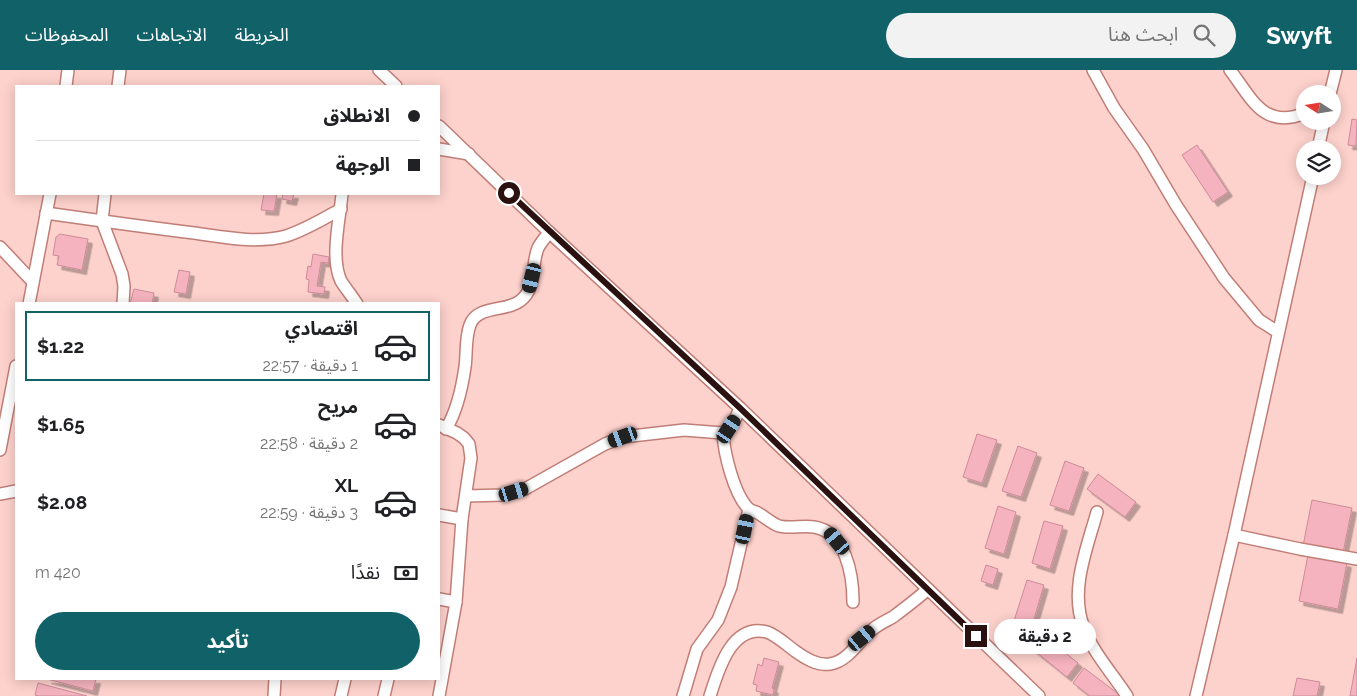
<!DOCTYPE html>
<html lang="ar">
<meta charset="utf-8">
<style>
:root{--surface:#fff;--page:#f2f2f2;--text:#202124;--muted:#757577;--line:#e0e0e0;--accent:#116169}
body{margin:0;font-family:Raleway,"Noto Sans Arabic",sans-serif;background:var(--page);color:var(--text);direction:rtl;height:100vh;display:flex;flex-direction:column;font-size:19px;white-space:nowrap}
*{box-sizing:border-box;margin:0}
p{font-size:16px;color:var(--muted)}
.icon{flex:none;width:28px;height:28px;fill:none;stroke:currentColor;stroke-width:2;stroke-linecap:round;stroke-linejoin:round}
.map{position:relative;flex:1;overflow:hidden;direction:ltr}
.details{position:absolute;left:15px;top:232px;width:425px;height:378px;display:flex;flex-direction:column;background:var(--surface);border-radius:0px;box-shadow:0 2px 12px #0003;direction:rtl}
.details>*{flex:none}
.guide{position:absolute;left:15px;top:15px;width:425px;height:110px;border-radius:0px;box-shadow:0 2px 12px #0003;direction:rtl;display:grid;align-content:center;height:110px;padding:0 20px;background:var(--surface)}
.needle{width:32px;rotate:282deg}
.fabs{position:absolute;left:1296px;top:15px;display:grid;gap:10px}
.fabs a{display:grid;place-items:center;width:45px;height:45px;border-radius:50%;background:var(--surface);box-shadow:0 2px 12px #0003;font-size:25px}
.end{position:absolute;width:22px;height:22px;margin:-11px;border:6px solid #2b1210;background:#fff;box-shadow:0 0 0 2px #fff}
.from{border-radius:50%}
.bubble{position:absolute;height:35px;border-radius:18px;background:var(--surface);box-shadow:0 2px 12px #0003;font-size:16px;font-weight:700;line-height:35px;text-align:center;direction:rtl}
.car{position:absolute;width:15px;height:30px;margin:-15px -8px;border-radius:6px;box-shadow:0 0 4px 1px #0007;background:linear-gradient(#222 24%,#8ab4d8 0 40%,#222 0 76%,#8ab4d8 0 86%,#222 0)}
.guide b{display:flex;align-items:center;gap:18px;height:48px;font-size:19px}
.guide b+b{border-top:1px solid var(--line)}
.guide i{width:12px;height:12px;background:var(--text)}
ul{padding:9px 0 0;list-style:none}
li{display:flex;align-items:center;gap:15px;height:70px;margin:0 10px 8px;padding:0 10px;border:2px solid transparent;border-radius:0px}
li div{flex:1}
li b{display:block;font-size:19px}
li em{font-style:normal;font-weight:700}
li.on{border-color:var(--accent)}
li>.icon{width:45px;height:45px;stroke-width:1.5}
.pay{display:flex;align-items:center;gap:12px;height:55px;padding:0 20px;font-size:19px}
.pay p{margin-inline-start:auto}
.action{display:flex;gap:10px;margin-top:auto;padding:10px 20px}
.action a{flex:1;height:58px;border-radius:30px;background:var(--accent);color:#fff;font-size:20px;font-weight:700;line-height:58px;text-align:center}
header{display:flex;align-items:center;gap:30px;box-sizing:border-box;height:70px;padding:0 25px;background:var(--accent);color:#fff}
header strong{font-size:24px}
nav{display:flex;gap:28px;margin-inline-start:auto;font-size:18px}
.search{width:350px;height:45px;background:var(--page);display:flex;align-items:center;gap:12px;box-sizing:border-box;padding:0 18px;border-radius:28px;color:var(--muted);font-size:19px}
.map>svg:first-child{display:block}
.building{fill:#f5b3bf;stroke:#cd8b98;filter:url(#shadow)}
.lines{fill:none;stroke-linecap:round;stroke-linejoin:round}
.street-casing{stroke:#c07e77;stroke-width:14}
.street{stroke:#fff;stroke-width:11}
.route{stroke:#2b1210;stroke-width:6}
</style>
<header>
<strong>Swyft</strong>
<div class="search"><svg class="icon" aria-label="search" viewBox="0 0 24 24"><circle cx="10" cy="10" r="6"/><path d="M15 15l6 6"/></svg>ابحث هنا</div>
<nav><a>الخريطة</a><a>الاتجاهات</a><a>المحفوظات</a></nav>
</header>
<div class="map">
<svg width="1357" height="626" viewBox="0 0 1357 626">
<defs>
<filter id="shadow"><feDropShadow dx="4.5" dy="4.5" stdDeviation="0" flood-color="#0004"/></filter>
</defs>
<rect width="100%" height="100%" fill="#fdd1cc"/>
<g class="building">
<polygon points="1352,49 1357,50 1356,76 1348,75"/>
<polygon points="1197,75 1228,122 1213,132 1182,85"/>
<polygon points="264,124 277,124 274,141 261,140"/>
<polygon points="283,124 294,124 292,131 282,129"/>
<polygon points="60,164 88,169 82,200 57,195 59,186 53,185 56,167"/>
<polygon points="313,184 329,187 328,193 321,192 317,216 325,217 324,224 308,222 309,210 306,209 308,196 311,197"/>
<polygon points="179,200 190,202 186,224 174,222"/>
<polygon points="134,219 154,223 152,234 130,234"/>
<polygon points="977,364 997,370 982,413 963,407"/>
<polygon points="1018,376 1037,383 1021,427 1002,421"/>
<polygon points="1065,391 1084,398 1069,441 1050,435"/>
<polygon points="1098,404 1136,432 1125,447 1087,419"/>
<polygon points="1312,430 1352,438 1343,483 1303,476"/>
<polygon points="998,436 1016,442 1004,484 985,478"/>
<polygon points="1044,451 1063,456 1050,499 1032,493"/>
<polygon points="1308,485 1347,493 1338,539 1299,531"/>
<polygon points="986,495 998,499 993,515 981,511"/>
<polygon points="1027,510 1044,515 1031,559 1013,554"/>
<polygon points="1042,564 1078,593 1067,607 1031,578"/>
<polygon points="764,588 779,592 772,618 774,619 773,625 756,621 757,615 753,614 758,594 762,596"/>
<polygon points="1357,588 1357,626 1350,626"/>
<polygon points="1084,598 1121,626 1090,626 1073,613"/>
<polygon points="1297,608 1320,612 1317,626 1293,626"/>
<polygon points="47,609 96,609 93,621"/>
<polygon points="38,613 87,626 38,626 35,625"/>
</g>
<g class="lines">
<defs>
<g id="street">
<polyline points="379,0 396,16"/>
<polyline points="1093,0 1114,38 1143,79 1176,135 1224,208 1259,250 1278,262"/>
<path d="M1230,0c22,29 34,60 75,43"/>
<polyline points="66,16 68,0"/>
<polyline points="118,16 120,0"/>
<polyline points="1330,24 1336,0"/>
<polyline points="439,56 549,162 740,338 1039,626"/>
<polyline points="439,79 469,84"/>
<polyline points="1318,79 1324,51"/>
<polyline points="105,124 102,151 122,204 124,216 123,234"/>
<path d="M342,124c-2,24 -12,64 -1,87 5,8 11,15 16,23"/>
<path d="M46,143c49,7 99,14 148,20 29,4 63,11 92,3 19,-6 37,-17 55,-27"/>
<polyline points="0,177 33,212"/>
<polyline points="29,234 50,124"/>
<polyline points="439,355 457,363 464,368 469,374 471,388 462,449 456,532 439,626"/>
<path d="M446,359c11,-18 16,-41 19,-62 2,-14 0,-29 5,-42 7,-20 36,-13 50,-24 17,-12 11,-37 18,-53 3,-6 8,-11 11,-16"/>
<path d="M723,363c1,20 11,62 26,76 1,1 6,3 7,3 8,4 15,11 23,14 11,3 24,-1 35,1 32,5 39,48 39,75"/>
<polyline points="0,380 16,296"/>
<polyline points="0,424 16,421"/>
<path d="M466,426l37,-1 22,-6 80,-45 18,-7 61,-7 39,3c9,-6 13,-15 17,-25"/>
<path d="M1097,442c-10,36 -28,79 -13,116 9,25 29,46 43,68"/>
<polyline points="439,445 462,449"/>
<polyline points="1234,465 1300,479 1357,489"/>
<polyline points="439,529 456,532"/>
<polyline points="274,626 275,609"/>
<polyline points="341,626 345,609"/>
<polyline points="384,626 388,609"/>
<polyline points="683,626 697,579 718,550 731,517 749,439"/>
<path d="M710,626c8,-25 21,-73 57,-64 9,3 20,13 28,19 10,7 22,15 35,13 19,-3 29,-24 43,-35 6,-5 13,-8 20,-12 12,-9 24,-18 35,-28"/>
<polyline points="1196,626 1234,465 1313,106"/>
</g>
</defs>
<use href="#street" class="street-casing"/>
<use href="#street" class="street"/>
</g>
<g class="lines">
<polyline class="route" points="509,123 740,338 976,566"/>
</g>
</svg>
<div class="fabs">
<a><svg class="needle" viewBox="-14 -14 28 28"><path d="M0-13l5 13h-10z" fill="#e53935"/><path d="M0 13l5-13h-10z" fill="#757577"/></svg></a>
<a><svg class="icon" aria-label="layers" viewBox="0 0 24 24"><path d="M12 4l9 5-9 5-9-5zM3 14l9 5 9-5"/></svg></a>
</div>
<i class="end from" style="left:509px;top:123px"></i>
<i class="end" style="left:976px;top:566px"></i>
<div class="bubble" style="left:994px;top:549px;width:102px">2 دقيقة</div>
<i class="car" style="left:532px;top:208px;rotate:194deg"></i>
<i class="car" style="left:729px;top:359px;rotate:33deg"></i>
<i class="car" style="left:623px;top:367px;rotate:250deg"></i>
<i class="car" style="left:514px;top:422px;rotate:73deg"></i>
<i class="car" style="left:745px;top:459px;rotate:12deg"></i>
<i class="car" style="left:837px;top:471px;rotate:320deg"></i>
<i class="car" style="left:862px;top:568px;rotate:50deg"></i>
<div class="guide">
<b><i class="from"></i>الانطلاق</b>
<b><i></i>الوجهة</b>
</div>
<section class="details">
<ul>
<li class="on"><svg class="icon" aria-label="car" viewBox="0 0 24 24"><path d="M5 17H2v-5l4-1 3-4h7l3 4 3 1v5h-3M9 17h6M6 11h13"/><circle cx="7" cy="17" r="2"/><circle cx="17" cy="17" r="2"/></svg><div><b>اقتصادي</b><p>1 دقيقة · 22:57</p></div><em>$1.22</em></li>
<li><svg class="icon" aria-label="car" viewBox="0 0 24 24"><path d="M5 17H2v-5l4-1 3-4h7l3 4 3 1v5h-3M9 17h6M6 11h13"/><circle cx="7" cy="17" r="2"/><circle cx="17" cy="17" r="2"/></svg><div><b>مريح</b><p>2 دقيقة · 22:58</p></div><em>$1.65</em></li>
<li><svg class="icon" aria-label="car" viewBox="0 0 24 24"><path d="M5 17H2v-5l4-1 3-4h7l3 4 3 1v5h-3M9 17h6M6 11h13"/><circle cx="7" cy="17" r="2"/><circle cx="17" cy="17" r="2"/></svg><div><b>XL</b><p>3 دقيقة · 22:59</p></div><em>$2.08</em></li>
</ul>
<div class="pay"><svg class="icon" aria-label="cash" viewBox="0 0 24 24"><path d="M3 7h18v10H3z"/><circle cx="12" cy="12" r="2"/></svg>نقدًا<p>420 m</p></div>
<div class="action"><a>تأكيد</a></div>
</section>
</div>
